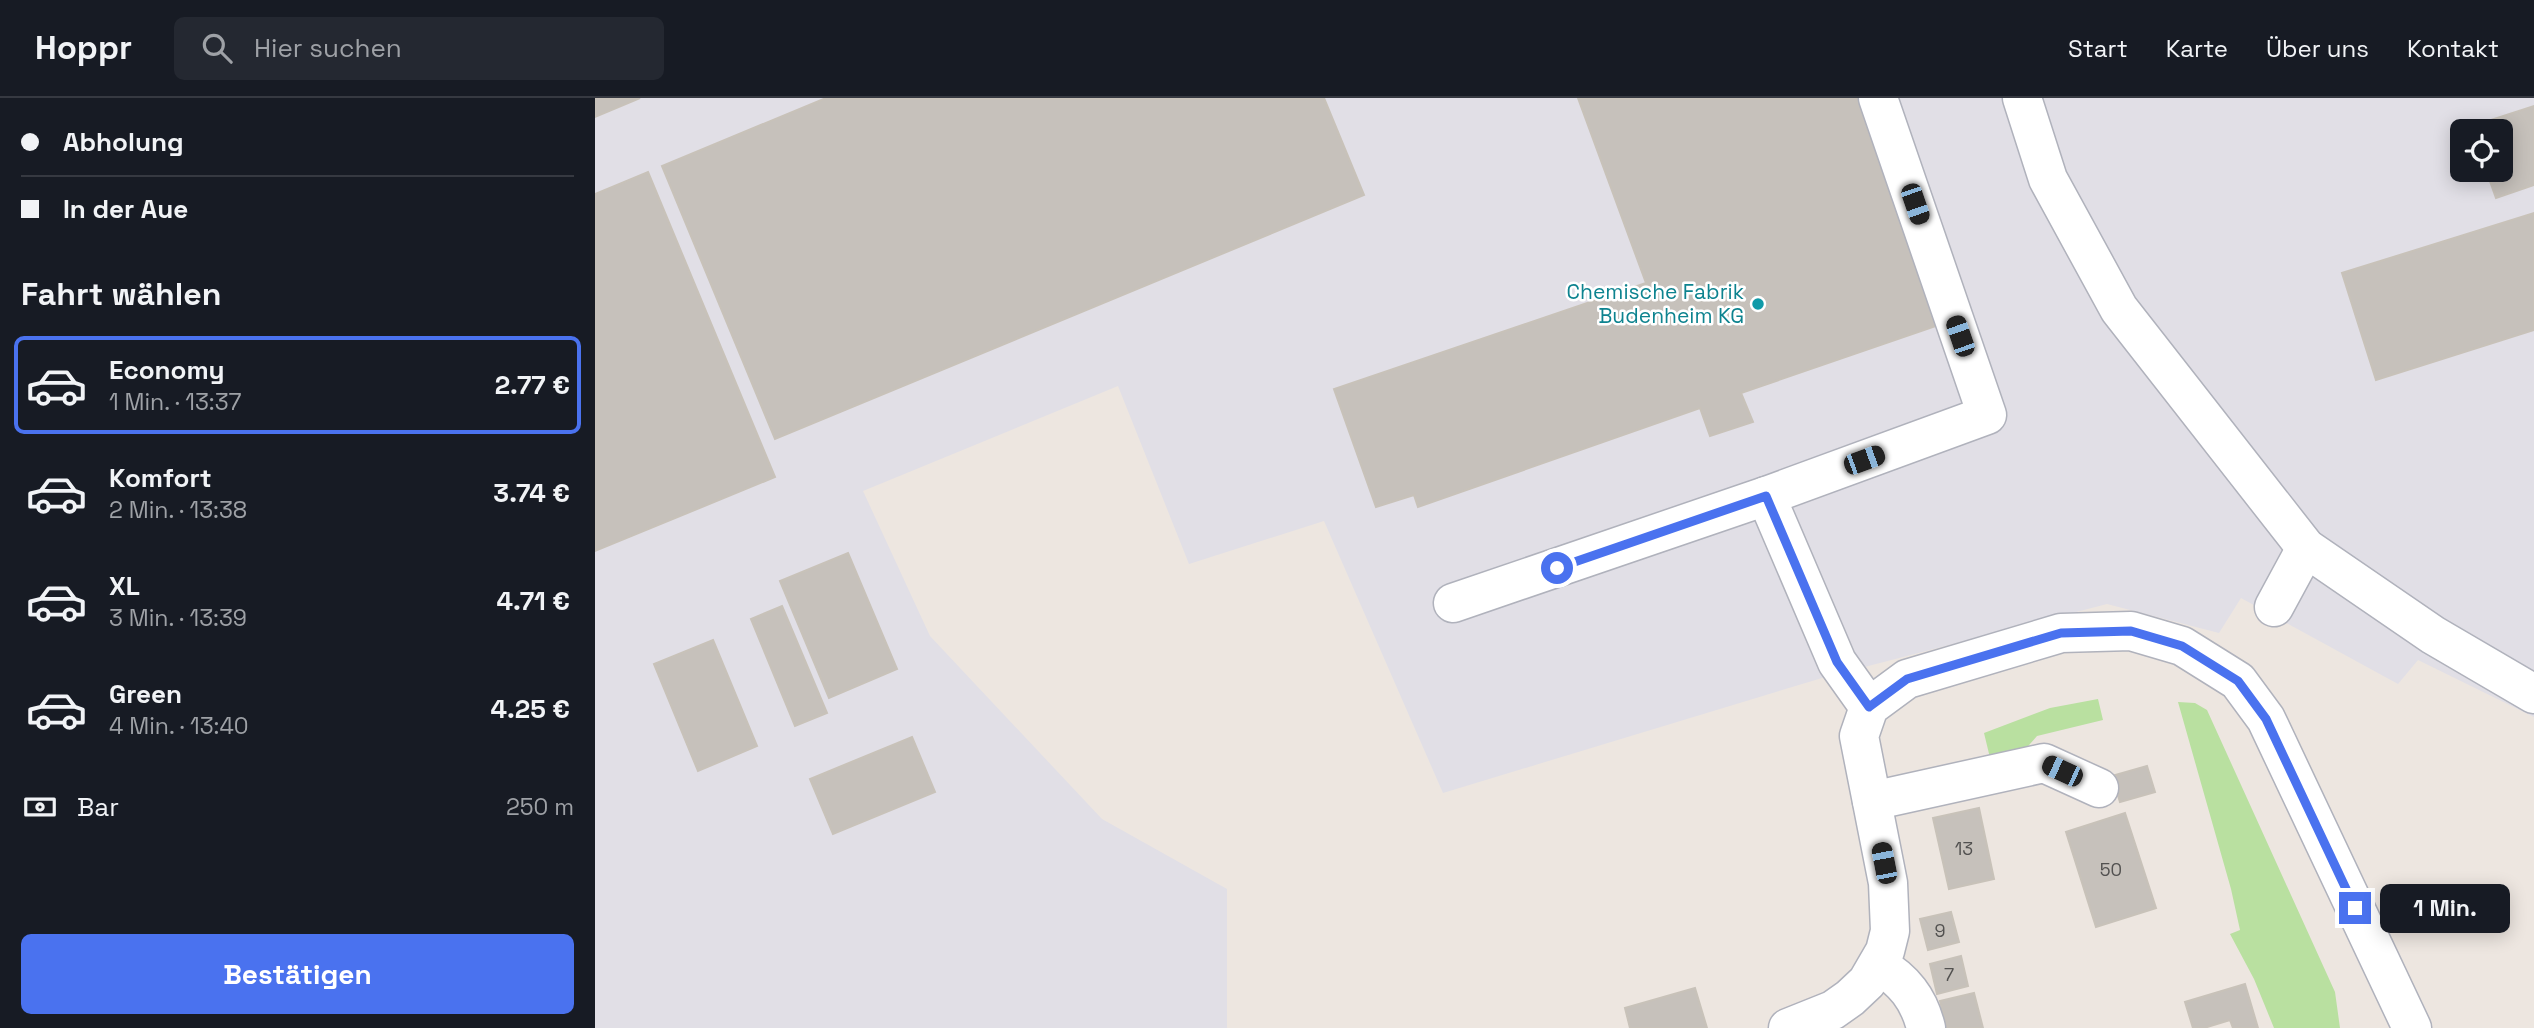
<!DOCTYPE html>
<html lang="de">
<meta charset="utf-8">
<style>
:root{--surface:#171b24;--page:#242831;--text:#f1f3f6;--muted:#9ea1a6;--line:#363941;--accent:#4a72ef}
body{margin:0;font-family:"Space Grotesk",sans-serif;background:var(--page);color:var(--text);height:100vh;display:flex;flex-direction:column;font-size:26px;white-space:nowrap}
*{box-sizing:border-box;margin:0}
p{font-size:23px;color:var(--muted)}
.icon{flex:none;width:38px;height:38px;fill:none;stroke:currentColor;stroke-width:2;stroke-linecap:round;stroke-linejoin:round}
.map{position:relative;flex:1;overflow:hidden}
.details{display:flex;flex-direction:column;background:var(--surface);width:595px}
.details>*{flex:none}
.guide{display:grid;align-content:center;height:154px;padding:0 21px;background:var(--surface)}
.buttons{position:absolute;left:1855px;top:21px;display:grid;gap:14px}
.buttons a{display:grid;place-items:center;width:63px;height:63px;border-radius:10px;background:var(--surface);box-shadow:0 4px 18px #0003;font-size:35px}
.end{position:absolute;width:32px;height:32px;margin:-16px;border:9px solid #4a72ef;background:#fff;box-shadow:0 0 0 4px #fff}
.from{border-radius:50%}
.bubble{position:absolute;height:49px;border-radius:10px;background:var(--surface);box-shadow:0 4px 18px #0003;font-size:23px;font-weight:700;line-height:49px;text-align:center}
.car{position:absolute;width:21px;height:42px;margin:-21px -10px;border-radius:9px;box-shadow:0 0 5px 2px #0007;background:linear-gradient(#222 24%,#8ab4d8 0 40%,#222 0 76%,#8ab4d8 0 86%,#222 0)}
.guide b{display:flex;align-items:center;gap:24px;height:66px;font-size:26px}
.guide b+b{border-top:2px solid var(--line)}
.guide i{width:18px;height:18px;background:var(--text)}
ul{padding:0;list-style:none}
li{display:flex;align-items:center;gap:21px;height:98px;margin:0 14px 10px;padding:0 7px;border:4px solid transparent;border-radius:10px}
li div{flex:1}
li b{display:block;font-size:26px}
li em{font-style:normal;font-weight:700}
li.current{border-color:var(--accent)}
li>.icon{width:63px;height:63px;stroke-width:1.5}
h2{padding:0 21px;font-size:32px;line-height:84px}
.pay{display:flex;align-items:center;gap:18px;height:77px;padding:0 21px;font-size:26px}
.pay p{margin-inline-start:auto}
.button{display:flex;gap:14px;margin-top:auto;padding:14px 21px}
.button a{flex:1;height:80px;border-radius:10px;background:var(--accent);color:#fff;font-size:28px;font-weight:700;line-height:80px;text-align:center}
header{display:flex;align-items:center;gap:42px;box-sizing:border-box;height:98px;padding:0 35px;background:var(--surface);border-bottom:2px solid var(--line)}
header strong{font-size:33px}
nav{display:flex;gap:38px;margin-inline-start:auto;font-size:24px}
.search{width:490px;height:63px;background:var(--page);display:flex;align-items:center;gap:18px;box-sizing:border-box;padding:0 24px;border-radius:10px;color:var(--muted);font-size:26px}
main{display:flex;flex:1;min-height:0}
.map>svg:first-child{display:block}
.industrial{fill:#e1dfe6;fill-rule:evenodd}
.green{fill:#b9e0a0}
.building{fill:#c6c1bb;stroke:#c8c2b9;stroke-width:2}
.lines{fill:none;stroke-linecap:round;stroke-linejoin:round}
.minor-casing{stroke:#b0b2bc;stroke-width:41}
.minor{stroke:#fff;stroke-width:38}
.route{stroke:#4a72ef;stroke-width:9}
.culture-dot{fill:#0f9aa8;stroke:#fff;stroke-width:2.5}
.labels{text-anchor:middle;stroke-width:5;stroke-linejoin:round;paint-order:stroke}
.number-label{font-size:18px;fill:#525150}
.culture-label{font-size:21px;fill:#0d838f;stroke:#fff;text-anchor:end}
</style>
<header>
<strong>Hoppr</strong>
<div class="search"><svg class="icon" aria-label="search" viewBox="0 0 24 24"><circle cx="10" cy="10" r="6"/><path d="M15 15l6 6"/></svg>Hier suchen</div>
<nav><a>Start</a><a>Karte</a><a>Über uns</a><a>Kontakt</a></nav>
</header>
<main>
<section class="details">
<div class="guide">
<b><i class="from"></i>Abholung</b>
<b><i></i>In der Aue</b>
</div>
<h2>Fahrt wählen</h2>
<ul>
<li class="current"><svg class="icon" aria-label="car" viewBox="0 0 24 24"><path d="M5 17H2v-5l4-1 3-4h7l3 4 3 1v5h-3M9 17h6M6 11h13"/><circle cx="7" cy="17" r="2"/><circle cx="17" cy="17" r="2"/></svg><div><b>Economy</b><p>1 Min. · 13:37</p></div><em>2.77 €</em></li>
<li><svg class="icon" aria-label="car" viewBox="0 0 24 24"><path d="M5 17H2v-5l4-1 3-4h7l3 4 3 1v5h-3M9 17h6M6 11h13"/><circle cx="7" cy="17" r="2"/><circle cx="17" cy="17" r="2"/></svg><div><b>Komfort</b><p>2 Min. · 13:38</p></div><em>3.74 €</em></li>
<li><svg class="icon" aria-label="car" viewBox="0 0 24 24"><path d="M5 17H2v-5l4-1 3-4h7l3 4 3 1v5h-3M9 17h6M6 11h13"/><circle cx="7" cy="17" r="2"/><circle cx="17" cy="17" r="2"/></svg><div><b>XL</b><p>3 Min. · 13:39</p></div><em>4.71 €</em></li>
<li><svg class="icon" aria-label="car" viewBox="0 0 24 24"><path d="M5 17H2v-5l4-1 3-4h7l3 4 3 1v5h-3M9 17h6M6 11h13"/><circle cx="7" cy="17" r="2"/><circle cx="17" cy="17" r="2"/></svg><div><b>Green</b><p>4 Min. · 13:40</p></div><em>4.25 €</em></li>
</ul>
<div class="pay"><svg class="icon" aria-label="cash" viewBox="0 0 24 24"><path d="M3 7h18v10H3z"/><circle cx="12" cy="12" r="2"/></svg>Bar<p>250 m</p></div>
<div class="button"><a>Bestätigen</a></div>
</section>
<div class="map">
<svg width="1939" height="930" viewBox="0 0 1939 930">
<rect width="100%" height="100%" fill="#ede6e0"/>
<path class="industrial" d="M0,0h1939v619l-116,-57 -20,24 -157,-86 -22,35 -112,-29 -285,74 -379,115 -119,-272 -135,43 -71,-178 -255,105 67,145 172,183 125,70v139h-632zM1867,33h39v39h-39z"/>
<g class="green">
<polygon points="1503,601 1508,622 1442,638 1426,656 1396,664 1389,635 1455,610"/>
<polygon points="1583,604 1600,605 1612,612 1740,894 1745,930 1679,930 1659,881 1635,836 1645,832 1636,791"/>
</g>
<g class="building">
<polygon points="0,0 45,0 0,19"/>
<polygon points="231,0 729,0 769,97 180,341 67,68"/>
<polygon points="983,0 1266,0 1344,227 1146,295 1158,324 1115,338 1105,310 823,409 819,397 781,409 739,291 1051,185"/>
<polygon points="1939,8 1939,87 1901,100 1891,72 1906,72 1906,33 1879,33 1877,28"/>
<polygon points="53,74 180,379 0,453 0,96"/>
<polygon points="1939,115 1939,232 1781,282 1747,175"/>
<polygon points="253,455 302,571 234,600 185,483"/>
<polygon points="187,508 232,615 200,628 156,521"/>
<polygon points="118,542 162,648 103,673 59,566"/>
<polygon points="317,639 340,694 238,736 215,681"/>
<polygon points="1552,668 1560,694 1525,704 1517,678"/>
<polygon points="1384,710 1399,781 1354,791 1338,720"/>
<polygon points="1530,715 1561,810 1501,829 1471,734"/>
<polygon points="1356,814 1364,844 1333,852 1325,821"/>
<polygon points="1366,858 1373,888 1342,896 1335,866"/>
<polygon points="1650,886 1663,930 1638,930 1635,922 1609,930 1598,930 1590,904"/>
<polygon points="1100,890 1112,930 1035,930 1030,910"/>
<polygon points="1379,895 1388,930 1352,930 1345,903"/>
</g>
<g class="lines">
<defs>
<g id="minor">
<polyline points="1427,0 1453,81 1524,211 1711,450 1838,537 1939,596"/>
<polyline points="858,505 1171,398"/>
<polyline points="1679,509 1711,450"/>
<polyline points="1274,609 1242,564 1171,398 1392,317 1283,0"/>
<polyline points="1277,703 1449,665 1504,690"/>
<path d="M1283,867c26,15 41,34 48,63"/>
<polyline points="1193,930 1238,912 1255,900 1272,884 1290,853 1295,833 1293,785 1264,638 1274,609 1312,581 1466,535 1536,533 1587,548 1643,583 1671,621 1817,930"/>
</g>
</defs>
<use href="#minor" class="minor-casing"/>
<use href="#minor" class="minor"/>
</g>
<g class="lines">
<polyline class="route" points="962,470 1171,398 1242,564 1274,609 1312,581 1466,535 1536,533 1587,548 1643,583 1671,621 1760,810"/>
</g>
<circle class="culture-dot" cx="1163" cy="206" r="7"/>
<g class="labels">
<g class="number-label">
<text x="1369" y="757">13</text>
<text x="1516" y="778">50</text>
<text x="1345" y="839">9</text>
<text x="1354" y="883">7</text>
</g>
<g class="culture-label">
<text x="1149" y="201">Chemische Fabrik<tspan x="1149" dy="24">Budenheim KG</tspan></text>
</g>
</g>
</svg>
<div class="buttons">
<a><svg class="icon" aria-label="locate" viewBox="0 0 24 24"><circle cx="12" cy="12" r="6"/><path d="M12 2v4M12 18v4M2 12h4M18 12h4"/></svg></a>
</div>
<i class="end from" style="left:962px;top:470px"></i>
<i class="end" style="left:1760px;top:810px"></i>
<div class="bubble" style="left:1785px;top:786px;width:130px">1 Min.</div>
<i class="car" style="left:1320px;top:106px;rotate:161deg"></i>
<i class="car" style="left:1365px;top:238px;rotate:341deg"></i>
<i class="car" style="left:1269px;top:362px;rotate:70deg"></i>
<i class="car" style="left:1467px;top:673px;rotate:295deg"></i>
<i class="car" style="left:1289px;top:765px;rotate:349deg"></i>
</div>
</main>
